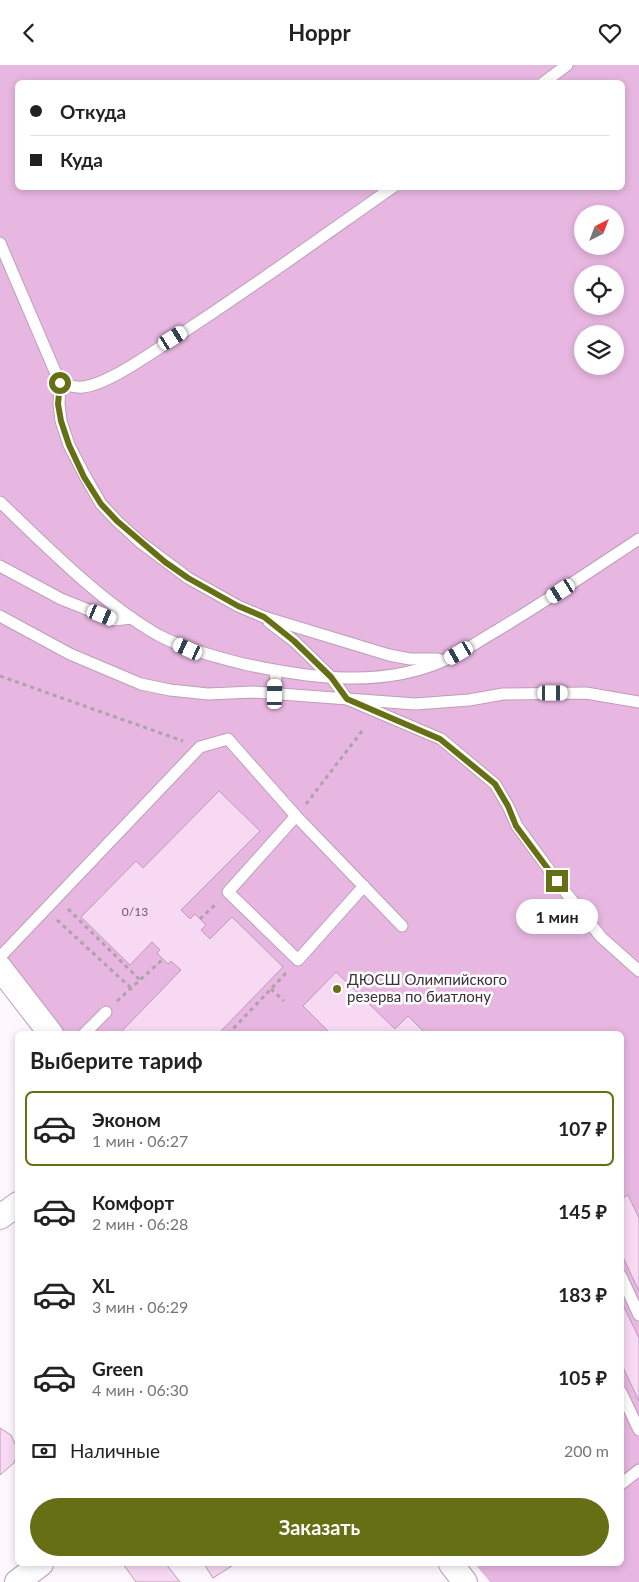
<!DOCTYPE html>
<html lang="ru">
<meta charset="utf-8">
<style>
:root{--surface:#fff;--page:#f2f2f2;--text:#222;--muted:#767676;--line:#e0e0e0;--accent:#676f15}
body{margin:0;font-family:Lato,sans-serif;background:var(--page);color:var(--text);height:100vh;display:flex;flex-direction:column;font-size:19px;white-space:nowrap}
*{box-sizing:border-box;margin:0}
p{font-size:16px;color:var(--muted)}
.icon{flex:none;width:28px;height:28px;fill:none;stroke:currentColor;stroke-width:2;stroke-linecap:round;stroke-linejoin:round}
.map{position:relative;flex:1;overflow:hidden}
.drawer{position:absolute;left:15px;top:966px;width:609px;height:535px;display:flex;flex-direction:column;background:var(--surface);border-radius:8px;box-shadow:0 2px 8px #0003}
.drawer>*{flex:none}
.hud{position:absolute;left:15px;top:15px;width:610px;height:110px;border-radius:8px;box-shadow:0 2px 8px #0003;display:grid;align-content:center;height:110px;padding:0 15px;background:var(--surface)}
.needle{width:32px;rotate:42deg}
.buttons{position:absolute;left:574px;top:140px;display:grid;gap:10px}
.buttons a{display:grid;place-items:center;width:50px;height:50px;border-radius:50%;background:var(--surface);box-shadow:0 2px 8px #0003;font-size:25px}
.end{position:absolute;width:22px;height:22px;margin:-11px;border:6px solid #676f15;background:#fff;box-shadow:0 0 0 2px #fff}
.from{border-radius:50%}
.bubble{position:absolute;height:35px;border-radius:18px;background:var(--surface);box-shadow:0 2px 8px #0003;font-size:16px;font-weight:700;line-height:35px;text-align:center}
.car{position:absolute;width:15px;height:30px;margin:-15px -8px;border-radius:6px;box-shadow:0 0 4px 1px #0007;background:linear-gradient(#fff 24%,#345 0 40%,#fff 0 76%,#345 0 86%,#fff 0)}
.hud b{display:flex;align-items:center;gap:18px;height:48px;font-size:19px}
.hud b+b{border-top:1px solid var(--line)}
.hud i{width:12px;height:12px;background:var(--text)}
ul{padding:0;list-style:none}
li{display:flex;align-items:center;gap:15px;height:75px;margin:0 10px 8px;padding:0 5px;border:2px solid transparent;border-radius:8px}
li div{flex:1}
li b{display:block;font-size:19px}
li em{font-style:normal;font-weight:700}
li.selected{border-color:var(--accent)}
li>.icon{width:45px;height:45px;stroke-width:1.5}
h2{padding:0 15px;font-size:22px;line-height:60px}
.pay{display:flex;align-items:center;gap:12px;height:55px;padding:0 15px;font-size:19px}
.pay p{margin-inline-start:auto}
.button{display:flex;gap:10px;margin-top:auto;padding:10px 15px}
.button a{flex:1;height:58px;border-radius:30px;background:var(--accent);color:#fff;font-size:20px;font-weight:700;line-height:58px;text-align:center}
header{display:flex;justify-content:space-between;align-items:center;height:65px;padding:0 15px;background:var(--surface);font-size:22px;font-weight:700}
.map>svg:first-child{display:block}
.pitch{fill:#e7b7e1;fill-rule:evenodd}
.building{fill:#f8d9f4;stroke:#ba9cb6}
.lines{fill:none;stroke-linecap:round;stroke-linejoin:round}
.service-casing{stroke:#bc9eb7;stroke-width:13}
.minor-casing{stroke:#bc9eb7;stroke-width:26}
.path{stroke:#aba2aa;stroke-width:3;stroke-dasharray:4 4;stroke-linecap:butt}
.service{stroke:#fff;stroke-width:11}
.minor{stroke:#fff;stroke-width:24}
.route{stroke:#676f15;stroke-width:6}
.poi-dot{fill:#676f15;stroke:#fff;stroke-width:2}
.labels{text-anchor:middle;stroke-width:5;stroke-linejoin:round;paint-order:stroke}
.number-label{font-size:12px;fill:#6b5a69}
.poi-label{font-size:15px;fill:#3c303b;stroke:#fff;text-anchor:start}
</style>
<header><svg class="icon" aria-label="back" viewBox="0 0 24 24"><path d="M15 5l-7 7 7 7"/></svg>Hoppr<svg class="icon" aria-label="heart" viewBox="0 0 24 24"><path d="M12 20l-8-8c-3-5 5-10 8-4 3-6 11-1 8 4z"/></svg></header>
<div class="map">
<svg width="639" height="1517" viewBox="0 0 639 1517">
<rect width="100%" height="100%" fill="#fef7fd"/>
<path class="pitch" d="M0,0h639v1517h-149l-15,-18h146v-530h-563l-58,-80zM18,18h604v104h-604zM582,149h33v32h-33zM582,209h33v32h-33zM582,269h33v32h-33z"/>
<g class="building">
<polygon points="219,726 260,766 181,845 190,854 195,849 206,860 201,865 210,874 232,852 283,902 218,969 119,969 181,905 171,896 168,899 157,888 160,885 152,877 130,900 81,852 136,796 143,803"/>
<polygon points="336,907 395,964 408,951 426,969 331,969 303,941"/>
<polygon points="628,1130 639,1153 639,1226 621,1188 621,1134"/>
<polygon points="621,1236 639,1273 639,1336 621,1298"/>
<polygon points="0,1363 11,1370 16,1381 17,1388 14,1398 0,1410"/>
<polygon points="123,1499 166,1499 180,1517 136,1517"/>
<polygon points="204,1499 235,1499 213,1513"/>
</g>
<g class="lines">
<defs>
<g id="service">
<polyline points="543,18 567,0"/>
<polyline points="0,178 60,318 59,339 61,356 69,380 85,411 101,439 117,456 140,477 188,513 238,541 264,552 389,590 410,594 438,594"/>
<path d="M60,318c8,2 15,5 23,4 25,-3 65,-32 87,-46 76,-49 149,-102 223,-154"/>
<path d="M0,437c47,45 102,101 158,133 27,14 57,22 86,29 66,14 139,25 203,-5 17,-7 33,-19 49,-28 49,-29 96,-61 143,-92"/>
<polyline points="0,501 61,534 114,555 132,553"/>
<polyline points="0,551 70,589 141,619 170,625 208,629 253,627 415,639 469,635 503,629 586,628 639,637"/>
<polyline points="269,557 294,576 331,612 347,634 441,674 495,719 508,741 517,761 567,829 601,872 639,906"/>
<polyline points="275,629 276,606"/>
<polyline points="296,751 228,827 298,895 364,821"/>
<polyline points="0,892 200,682 228,674 296,751 402,861"/>
<polyline points="84,969 106,947"/>
<polyline points="621,1211 639,1250"/>
<polyline points="621,1327 639,1365"/>
<polyline points="621,1419 639,1405"/>
</g>
<g id="minor">
<polyline points="0,903 51,969"/>
<polyline points="0,1152 18,1139"/>
<polyline points="451,1499 465,1517"/>
<polyline points="17,1517 41,1499"/>
</g>
</defs>
<use href="#service" class="service-casing"/>
<use href="#minor" class="minor-casing"/>
<g class="path">
<polyline points="0,611 183,676"/>
<polyline points="306,739 362,666"/>
<polyline points="68,844 140,915"/>
<polyline points="200,854 217,838"/>
<polyline points="57,855 131,923"/>
<polyline points="271,924 284,936"/>
<polyline points="117,936 163,894"/>
<polyline points="228,969 287,907"/>
</g>
<use href="#service" class="service"/>
<use href="#minor" class="minor"/>
</g>
<g class="lines">
<polyline class="route" points="60,318 58,339 61,356 69,380 84,412 101,439 117,456 165,497 188,513 238,541 264,552 294,576 331,612 347,634 440,674 495,719 508,741 516,761 557,816"/>
</g>
<circle class="poi-dot" cx="337" cy="924" r="5"/>
<g class="labels">
<g class="number-label">
<text x="135" y="851">0/13</text>
</g>
<g class="poi-label">
<text x="347" y="920">ДЮСШ Олимпийского<tspan x="347" dy="17">резерва по биатлону</tspan></text>
</g>
</g>
</svg>
<div class="buttons">
<a><svg class="needle" viewBox="-14 -14 28 28"><path d="M0-13l5 13h-10z" fill="#e53935"/><path d="M0 13l5-13h-10z" fill="#767676"/></svg></a>
<a><svg class="icon" aria-label="locate" viewBox="0 0 24 24"><circle cx="12" cy="12" r="6"/><path d="M12 2v4M12 18v4M2 12h4M18 12h4"/></svg></a>
<a><svg class="icon" aria-label="layers" viewBox="0 0 24 24"><path d="M12 4l9 5-9 5-9-5zM3 14l9 5 9-5"/></svg></a>
</div>
<i class="end from" style="left:60px;top:318px"></i>
<i class="end" style="left:557px;top:816px"></i>
<div class="bubble" style="left:516px;top:834px;width:82px">1 мин</div>
<i class="car" style="left:173px;top:273px;rotate:58deg"></i>
<i class="car" style="left:561px;top:526px;rotate:237deg"></i>
<i class="car" style="left:102px;top:550px;rotate:112deg"></i>
<i class="car" style="left:188px;top:584px;rotate:295deg"></i>
<i class="car" style="left:459px;top:588px;rotate:240deg"></i>
<i class="car" style="left:553px;top:628px;rotate:90deg"></i>
<i class="car" style="left:275px;top:629px;rotate:1deg"></i>
<div class="hud">
<b><i class="from"></i>Откуда</b>
<b><i></i>Куда</b>
</div>
<section class="drawer">
<h2>Выберите тариф</h2>
<ul>
<li class="selected"><svg class="icon" aria-label="car" viewBox="0 0 24 24"><path d="M5 17H2v-5l4-1 3-4h7l3 4 3 1v5h-3M9 17h6M6 11h13"/><circle cx="7" cy="17" r="2"/><circle cx="17" cy="17" r="2"/></svg><div><b>Эконом</b><p>1 мин · 06:27</p></div><em>107 ₽</em></li>
<li><svg class="icon" aria-label="car" viewBox="0 0 24 24"><path d="M5 17H2v-5l4-1 3-4h7l3 4 3 1v5h-3M9 17h6M6 11h13"/><circle cx="7" cy="17" r="2"/><circle cx="17" cy="17" r="2"/></svg><div><b>Комфорт</b><p>2 мин · 06:28</p></div><em>145 ₽</em></li>
<li><svg class="icon" aria-label="car" viewBox="0 0 24 24"><path d="M5 17H2v-5l4-1 3-4h7l3 4 3 1v5h-3M9 17h6M6 11h13"/><circle cx="7" cy="17" r="2"/><circle cx="17" cy="17" r="2"/></svg><div><b>XL</b><p>3 мин · 06:29</p></div><em>183 ₽</em></li>
<li><svg class="icon" aria-label="car" viewBox="0 0 24 24"><path d="M5 17H2v-5l4-1 3-4h7l3 4 3 1v5h-3M9 17h6M6 11h13"/><circle cx="7" cy="17" r="2"/><circle cx="17" cy="17" r="2"/></svg><div><b>Green</b><p>4 мин · 06:30</p></div><em>105 ₽</em></li>
</ul>
<div class="pay"><svg class="icon" aria-label="cash" viewBox="0 0 24 24"><path d="M3 7h18v10H3z"/><circle cx="12" cy="12" r="2"/></svg>Наличные<p>200 m</p></div>
<div class="button"><a>Заказать</a></div>
</section>
</div>
